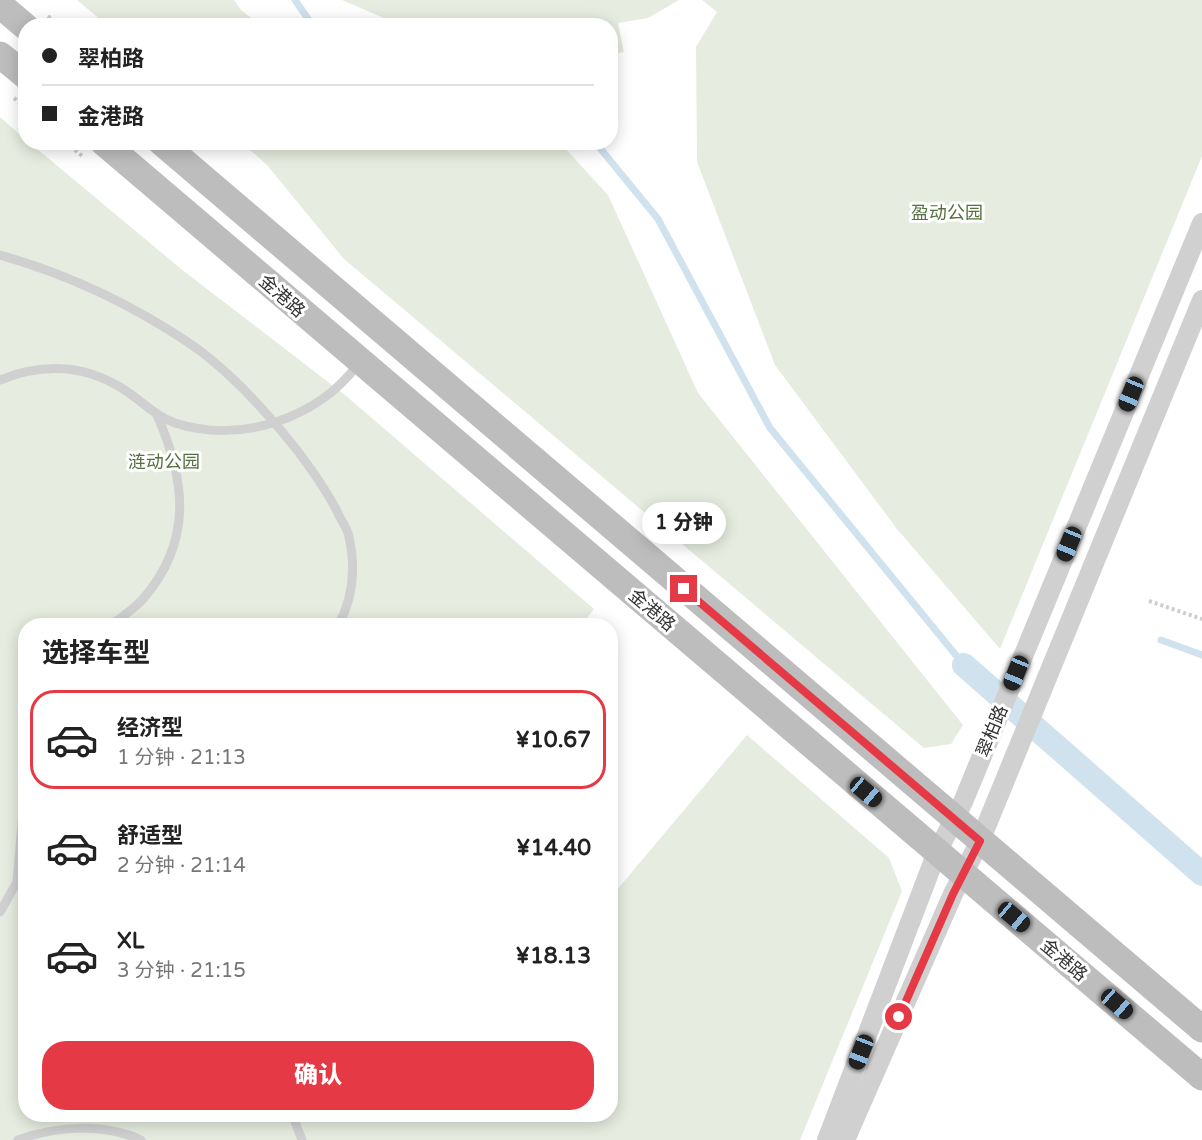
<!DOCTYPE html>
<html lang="zh">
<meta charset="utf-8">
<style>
:root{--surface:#fff;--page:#f2f2f2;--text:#222;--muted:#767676;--line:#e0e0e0;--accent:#e63946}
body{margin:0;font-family:"Varela Round","Noto Sans SC",sans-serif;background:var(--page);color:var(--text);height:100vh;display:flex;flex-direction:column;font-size:22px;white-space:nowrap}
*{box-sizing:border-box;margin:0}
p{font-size:20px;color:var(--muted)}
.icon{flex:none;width:33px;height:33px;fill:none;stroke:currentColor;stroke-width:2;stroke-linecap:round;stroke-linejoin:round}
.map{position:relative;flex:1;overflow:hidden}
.sheet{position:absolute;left:18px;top:618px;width:600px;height:504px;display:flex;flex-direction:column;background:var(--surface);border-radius:24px;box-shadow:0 3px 15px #0003}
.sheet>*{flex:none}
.banner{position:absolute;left:18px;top:18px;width:600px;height:132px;border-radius:24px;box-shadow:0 3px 15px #0003;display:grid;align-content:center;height:132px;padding:0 24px;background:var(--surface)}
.end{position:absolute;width:27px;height:27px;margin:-14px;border:8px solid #e63946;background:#fff;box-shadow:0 0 0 3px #fff}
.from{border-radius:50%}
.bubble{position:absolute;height:42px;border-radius:21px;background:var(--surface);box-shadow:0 3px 15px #0003;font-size:20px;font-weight:800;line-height:42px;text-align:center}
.car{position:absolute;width:18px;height:36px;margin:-18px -9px;border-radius:8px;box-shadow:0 0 4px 2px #0007;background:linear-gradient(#222 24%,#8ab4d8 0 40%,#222 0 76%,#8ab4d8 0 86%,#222 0)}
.banner b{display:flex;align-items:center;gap:21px;height:57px;font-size:22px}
.banner b+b{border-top:2px solid var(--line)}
.banner i{width:15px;height:15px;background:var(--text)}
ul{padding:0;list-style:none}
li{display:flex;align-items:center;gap:18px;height:99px;margin:0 12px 9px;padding:0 12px;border:3px solid transparent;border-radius:24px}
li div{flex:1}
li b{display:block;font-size:22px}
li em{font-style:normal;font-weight:800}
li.selected{border-color:var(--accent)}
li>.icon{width:54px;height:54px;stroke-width:1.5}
h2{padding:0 24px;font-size:27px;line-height:72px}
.button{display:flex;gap:12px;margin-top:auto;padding:12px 24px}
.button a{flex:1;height:69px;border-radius:24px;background:var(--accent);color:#fff;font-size:24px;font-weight:800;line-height:69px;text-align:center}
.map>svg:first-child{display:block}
.park{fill:#e6ecdf}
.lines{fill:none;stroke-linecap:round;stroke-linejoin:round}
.stream{stroke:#cfe2ee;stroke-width:7}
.canal{stroke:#cfe2ee;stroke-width:24}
.path{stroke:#cdcdcd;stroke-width:4;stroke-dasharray:3 3;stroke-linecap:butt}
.lane{stroke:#d0d0d0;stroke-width:9}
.street{stroke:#d0d0d0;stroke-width:20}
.secondary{stroke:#bdbdbd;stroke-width:27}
.route{stroke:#e63946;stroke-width:8}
.labels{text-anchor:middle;stroke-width:6;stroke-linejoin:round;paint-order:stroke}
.park-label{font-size:18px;fill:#56703f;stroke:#fff}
.street-label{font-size:18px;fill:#333;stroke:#fff}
</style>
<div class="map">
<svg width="1202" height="1140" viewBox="0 0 1202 1140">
<rect width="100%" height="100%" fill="#fff"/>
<g class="park">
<polygon points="77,0 234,0 241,10 260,25 107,25"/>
<polygon points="342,0 679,0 648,18 618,23 624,52 611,54 610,26 400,25"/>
<polygon points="702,0 1202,0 1202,156 1000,649 897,529 775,365 697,162 696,47 717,12"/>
<polygon points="0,117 25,139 26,142 30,143 181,269 345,395 594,609 581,626 26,626 26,1114 610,1114 611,897 747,735 889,858 902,891 800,1140 0,1140"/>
<polygon points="556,143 564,147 608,195 698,393 963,725 951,744 924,748 344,259 267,165 242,143"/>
</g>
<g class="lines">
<g class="stream">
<polyline points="295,0 313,26"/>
<polyline points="595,142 658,219 770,428 964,665"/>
<polyline points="1161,640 1202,655"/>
</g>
<polyline class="canal" points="964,665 1202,874"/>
<g class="path">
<polyline points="48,16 59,26"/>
<polyline points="14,98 26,108"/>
<polyline points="66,142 82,156"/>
<polyline points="1149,601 1202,619"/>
</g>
<g class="lane">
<path d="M0,255c67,19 131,49 189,88 52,35 120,114 149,170 3,8 10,16 11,24 7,31 4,61 -11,89"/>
<path d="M0,380c45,-18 89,-15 129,13 16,11 28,24 46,30 65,21 143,-4 183,-59"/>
<path d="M111,626c10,-9 23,-17 32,-27 50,-58 43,-118 14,-184"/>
<polyline points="0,912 17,882 26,775"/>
<polyline points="292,1114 302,1140"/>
<path d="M18,1140c37,-14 86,-17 123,0"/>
</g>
<g class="street">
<polyline points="827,1140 937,852 963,802 1202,223"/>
<polyline points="845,1140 953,894 980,841 1202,300"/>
</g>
<g class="secondary">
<polyline points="0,5 26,27"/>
<polyline points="0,55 26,76"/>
<polyline points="103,142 1202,1077"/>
<polyline points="161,142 1202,1029"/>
</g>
</g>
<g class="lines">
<polyline class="route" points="684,589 980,841 953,894 899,1017"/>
</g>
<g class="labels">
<g class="park-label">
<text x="947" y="219">盈动公园</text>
<text x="164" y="468">涟动公园</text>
</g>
<g class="street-label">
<text transform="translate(282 296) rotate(41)" y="6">金港路</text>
<text transform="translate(652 610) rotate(40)" y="6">金港路</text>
<text transform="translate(992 731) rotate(-68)" y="6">翠柏路</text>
<text transform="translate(1064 960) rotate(40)" y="6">金港路</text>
</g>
</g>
</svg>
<i class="end from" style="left:899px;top:1017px"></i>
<i class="end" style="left:684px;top:589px"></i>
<div class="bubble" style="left:642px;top:502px;width:84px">1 分钟</div>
<i class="car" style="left:1131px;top:394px;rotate:202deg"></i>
<i class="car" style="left:1069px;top:544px;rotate:202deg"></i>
<i class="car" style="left:1016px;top:673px;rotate:202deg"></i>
<i class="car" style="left:866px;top:792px;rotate:130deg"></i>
<i class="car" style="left:1014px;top:917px;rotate:130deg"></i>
<i class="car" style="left:1117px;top:1004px;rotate:131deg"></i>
<i class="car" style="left:861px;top:1052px;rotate:201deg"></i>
<div class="banner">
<b><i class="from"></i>翠柏路</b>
<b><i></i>金港路</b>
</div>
<section class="sheet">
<h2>选择车型</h2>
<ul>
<li class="selected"><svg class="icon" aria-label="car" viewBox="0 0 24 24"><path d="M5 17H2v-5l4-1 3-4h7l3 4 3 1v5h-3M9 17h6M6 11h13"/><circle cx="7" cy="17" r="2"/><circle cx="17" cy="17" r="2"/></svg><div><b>经济型</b><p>1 分钟 · 21:13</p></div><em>¥10.67</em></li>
<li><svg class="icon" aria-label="car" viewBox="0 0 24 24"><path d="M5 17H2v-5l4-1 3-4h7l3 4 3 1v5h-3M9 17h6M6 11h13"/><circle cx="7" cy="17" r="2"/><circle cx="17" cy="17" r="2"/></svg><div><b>舒适型</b><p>2 分钟 · 21:14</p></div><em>¥14.40</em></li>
<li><svg class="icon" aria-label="car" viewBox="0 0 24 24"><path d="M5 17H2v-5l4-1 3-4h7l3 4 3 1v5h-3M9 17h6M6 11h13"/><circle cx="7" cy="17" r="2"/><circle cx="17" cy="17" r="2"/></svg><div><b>XL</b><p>3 分钟 · 21:15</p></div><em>¥18.13</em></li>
</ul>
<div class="button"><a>确认</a></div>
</section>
</div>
